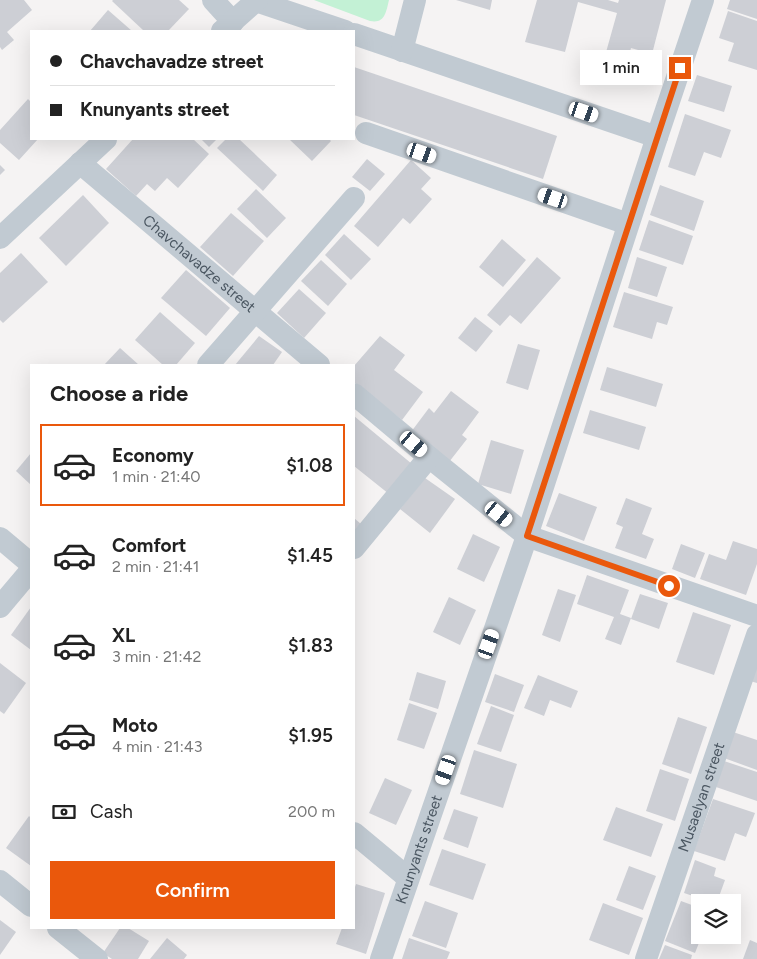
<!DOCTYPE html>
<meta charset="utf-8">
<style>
:root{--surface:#fff;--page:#f6f6f6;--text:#222;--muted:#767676;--line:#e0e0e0;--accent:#ea580c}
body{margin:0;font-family:Figtree,sans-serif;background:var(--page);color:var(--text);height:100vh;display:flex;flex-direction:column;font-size:19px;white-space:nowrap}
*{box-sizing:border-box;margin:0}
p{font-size:16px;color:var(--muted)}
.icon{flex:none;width:28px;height:28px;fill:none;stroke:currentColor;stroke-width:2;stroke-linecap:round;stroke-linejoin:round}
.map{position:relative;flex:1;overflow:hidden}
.details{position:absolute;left:30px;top:364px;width:325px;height:565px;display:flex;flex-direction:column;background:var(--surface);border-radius:0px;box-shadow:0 5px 20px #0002}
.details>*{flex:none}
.top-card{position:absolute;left:30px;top:30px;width:325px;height:110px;border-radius:0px;box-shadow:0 5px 20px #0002;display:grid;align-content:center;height:110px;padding:0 20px;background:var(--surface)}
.fabs{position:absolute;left:691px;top:894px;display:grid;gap:10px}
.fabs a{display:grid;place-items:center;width:50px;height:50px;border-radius:0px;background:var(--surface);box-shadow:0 5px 20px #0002;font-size:25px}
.end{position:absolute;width:22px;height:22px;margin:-11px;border:6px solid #ea580c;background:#fff;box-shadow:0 0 0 2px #fff}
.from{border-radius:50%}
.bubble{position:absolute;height:35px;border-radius:0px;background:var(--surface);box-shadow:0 5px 20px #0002;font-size:16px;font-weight:600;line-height:35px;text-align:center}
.car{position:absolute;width:15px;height:30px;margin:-15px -8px;border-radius:6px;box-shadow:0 0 4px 1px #0007;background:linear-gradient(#fff 24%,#345 0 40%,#fff 0 76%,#345 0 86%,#fff 0)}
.top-card b{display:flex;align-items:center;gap:18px;height:48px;font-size:19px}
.top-card b+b{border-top:1px solid var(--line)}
.top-card i{width:12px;height:12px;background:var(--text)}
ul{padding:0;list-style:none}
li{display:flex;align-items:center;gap:15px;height:82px;margin:0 10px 8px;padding:0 10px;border:2px solid transparent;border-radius:0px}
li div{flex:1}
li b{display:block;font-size:19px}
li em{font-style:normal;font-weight:600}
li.selected{border-color:var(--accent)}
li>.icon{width:45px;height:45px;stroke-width:1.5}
h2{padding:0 20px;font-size:22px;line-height:60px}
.pay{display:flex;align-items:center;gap:12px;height:55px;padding:0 20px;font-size:19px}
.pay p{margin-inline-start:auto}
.cta{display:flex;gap:10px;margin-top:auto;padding:10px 20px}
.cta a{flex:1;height:58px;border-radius:0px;background:var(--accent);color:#fff;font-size:20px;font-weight:600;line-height:58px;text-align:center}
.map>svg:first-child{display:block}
.green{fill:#c3f1d5}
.building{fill:#cdcfd5}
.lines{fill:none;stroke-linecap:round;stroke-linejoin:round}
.minor{stroke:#c1cad2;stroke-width:22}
.route{stroke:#ea580c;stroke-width:6}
.labels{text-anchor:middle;stroke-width:4;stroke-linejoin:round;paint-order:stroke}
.street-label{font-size:15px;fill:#4a5661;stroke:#fff}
</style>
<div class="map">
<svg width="757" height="959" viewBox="0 0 757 959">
<rect width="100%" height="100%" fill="#f5f3f3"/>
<path class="green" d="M314,0h75c-3,12 -4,24 -19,21z"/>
<g class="building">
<polygon points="0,0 24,0 32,10 7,32 14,40 2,50 0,47"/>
<polygon points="113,0 179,0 189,9 168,31 144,31 112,1"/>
<polygon points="456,0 492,0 490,10"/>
<polygon points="537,0 608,0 618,3 619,0 666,0 652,54 631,48 626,68 603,63 617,13 578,2 565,52 525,42"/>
<polygon points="730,0 757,0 757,19 727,9"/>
<polygon points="108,10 132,31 90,31"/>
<polygon points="728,11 757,21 757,70 728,61 734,43 719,38"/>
<polygon points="354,67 557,136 543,179 354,115"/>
<polygon points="697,75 732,86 724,112 688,101"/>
<polygon points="28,99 31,102 31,139 38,139 19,160 0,143 0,130"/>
<polygon points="685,114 731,130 721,158 704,152 695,176 668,167"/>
<polygon points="133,139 193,139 209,154 178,188 167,178 155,191 147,184 136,196 106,169"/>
<polygon points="201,139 217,139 209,147"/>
<polygon points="226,139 239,139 277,175 263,191 217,148"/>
<polygon points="289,139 329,139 331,141 312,161"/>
<polygon points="367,159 385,174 370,191 352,177"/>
<polygon points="411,160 431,178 421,189 432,199 410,224 403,218 378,247 354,226"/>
<polygon points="0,165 5,170 0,175"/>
<polygon points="660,185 704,201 694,231 650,215"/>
<polygon points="256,189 286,218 267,238 237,209"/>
<polygon points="83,195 109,223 66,266 39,238"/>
<polygon points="231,213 264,241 233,276 200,247"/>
<polygon points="649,220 693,236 683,265 639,250"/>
<polygon points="344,234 371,259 351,280 325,255"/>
<polygon points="502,239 526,260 503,287 479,267"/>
<polygon points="21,253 48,282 3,323 0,320 0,273"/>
<polygon points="537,257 561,278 521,324 510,315 500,326 487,315"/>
<polygon points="637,257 667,267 657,297 628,288"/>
<polygon points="321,260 347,284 328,306 301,281"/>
<polygon points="186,270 230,308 206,336 161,298"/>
<polygon points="299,289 326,313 304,338 277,313"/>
<polygon points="624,292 673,307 667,325 657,322 652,339 613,327"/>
<polygon points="160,312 195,343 176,365 163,365 135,340"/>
<polygon points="475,317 493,331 476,352 458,338"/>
<polygon points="259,336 282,352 273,365 235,365"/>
<polygon points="380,336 405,355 394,370 423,392 402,420 354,382 354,366"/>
<polygon points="518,344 540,350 528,390 506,383"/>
<polygon points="120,348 139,365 104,365"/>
<polygon points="607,367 663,384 656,407 600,390"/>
<polygon points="451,391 479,412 462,435 467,439 449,462 411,432 429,408 434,413"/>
<polygon points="590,410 646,427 639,450 583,433"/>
<polygon points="354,416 412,464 389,494 354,466"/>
<polygon points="491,440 524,450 511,494 478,484"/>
<polygon points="31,453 31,485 16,471"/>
<polygon points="425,478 455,499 430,533 400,509"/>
<polygon points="559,493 597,507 584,541 546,526"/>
<polygon points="626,498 652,508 642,534 654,539 646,559 615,548 623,527 616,524"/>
<polygon points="354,518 361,524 354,533"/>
<polygon points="473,534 500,547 484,582 457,569"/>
<polygon points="733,541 757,549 757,564 746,595 700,579 709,554 726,560"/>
<polygon points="681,544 705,553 695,578 672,569"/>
<polygon points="587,575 629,590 620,614 631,618 621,645 605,639 614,617 577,604"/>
<polygon points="558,589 576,595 560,642 542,635"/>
<polygon points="640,594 668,603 659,629 631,619"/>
<polygon points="449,597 476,610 460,645 433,632"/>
<polygon points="31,607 31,650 11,635"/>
<polygon points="693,612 731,625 714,675 676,662"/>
<polygon points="757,662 757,683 750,681"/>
<polygon points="0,663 26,683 4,714 0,711"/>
<polygon points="417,672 446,681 438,709 409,700"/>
<polygon points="495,674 524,685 514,712 485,702"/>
<polygon points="538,675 578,691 571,708 550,700 544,716 524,708"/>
<polygon points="409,703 437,713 424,749 397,740"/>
<polygon points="491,706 514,715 501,752 477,744"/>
<polygon points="678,717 707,727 691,774 662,764"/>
<polygon points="733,732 757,740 757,770 724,758"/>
<polygon points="474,750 517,764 503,808 460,794"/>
<polygon points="724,761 757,772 757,801 716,787"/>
<polygon points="660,769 689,779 675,821 646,811"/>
<polygon points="385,778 412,790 396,825 369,813"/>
<polygon points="713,799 755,813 746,837 735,833 725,861 694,851"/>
<polygon points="616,807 663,824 651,857 603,840"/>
<polygon points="454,809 478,817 468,848 443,839"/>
<polygon points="29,816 31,818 31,866 6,848"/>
<polygon points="442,849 486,864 473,900 429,885"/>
<polygon points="695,860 716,868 714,876 725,880 717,902 711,902 684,893"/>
<polygon points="629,866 656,876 643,910 616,900"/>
<polygon points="356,884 385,893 366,954 336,944 342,928 354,928 354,890"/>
<polygon points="425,901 458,913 446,948 412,936"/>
<polygon points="681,901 700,908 700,935 702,935 695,953 665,941"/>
<polygon points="603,903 643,918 629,955 589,940"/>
<polygon points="0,920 16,932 0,955"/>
<polygon points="120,928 128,928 149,941 138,959 112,959 103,953"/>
<polygon points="167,938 187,955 184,959 150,959"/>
<polygon points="409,938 450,952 447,959 402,959"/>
<polygon points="750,940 757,943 757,959 743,959"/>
<polygon points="665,945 692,955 691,959 659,959"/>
</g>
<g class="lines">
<g class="minor">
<polyline points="213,0 233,22"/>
<polyline points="256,1 345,31"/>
<polyline points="222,31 257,0"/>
<polyline points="354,34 657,137"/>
<polyline points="402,51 415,0"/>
<polyline points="366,133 628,224"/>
<path id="s1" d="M80,163l239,202"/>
<polyline points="0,238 106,139"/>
<polyline points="208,365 354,198"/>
<polyline points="354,394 429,457 527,536 757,616"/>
<polyline points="0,538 31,564"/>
<polyline points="354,548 429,457"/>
<polyline points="0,607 31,570"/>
<polyline points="354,833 408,878"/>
<polyline points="0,881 31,906"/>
<polyline points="58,928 97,959"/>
<path id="s2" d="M381,959l146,-423 130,-399 46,-137"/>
<path id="s3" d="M646,959l111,-324"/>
</g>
</g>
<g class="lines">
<polyline class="route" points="669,586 527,536 680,68"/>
</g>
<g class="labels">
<g class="street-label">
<text dy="5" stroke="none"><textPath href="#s1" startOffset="156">Chavchavadze street</textPath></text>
<text dy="5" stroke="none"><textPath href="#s3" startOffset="171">Musaelyan street</textPath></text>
<text dy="5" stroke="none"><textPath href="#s2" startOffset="116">Knunyants street</textPath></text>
</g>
</g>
</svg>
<div class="fabs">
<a><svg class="icon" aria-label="layers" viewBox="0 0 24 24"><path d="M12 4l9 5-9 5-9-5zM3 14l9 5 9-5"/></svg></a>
</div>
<i class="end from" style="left:669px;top:586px"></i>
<i class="end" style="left:680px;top:68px"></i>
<div class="bubble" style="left:580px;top:50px;width:82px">1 min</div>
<i class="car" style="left:584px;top:112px;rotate:109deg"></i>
<i class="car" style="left:422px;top:153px;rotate:109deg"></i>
<i class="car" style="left:553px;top:198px;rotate:289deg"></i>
<i class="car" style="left:414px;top:444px;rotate:130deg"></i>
<i class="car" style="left:499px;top:514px;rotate:129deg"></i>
<i class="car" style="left:489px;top:644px;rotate:20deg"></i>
<i class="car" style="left:446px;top:770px;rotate:199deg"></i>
<div class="top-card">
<b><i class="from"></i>Chavchavadze street</b>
<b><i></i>Knunyants street</b>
</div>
<section class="details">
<h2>Choose a ride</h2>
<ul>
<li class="selected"><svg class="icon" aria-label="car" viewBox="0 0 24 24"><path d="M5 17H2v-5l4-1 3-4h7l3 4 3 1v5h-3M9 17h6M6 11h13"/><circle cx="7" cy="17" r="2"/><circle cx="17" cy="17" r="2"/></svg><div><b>Economy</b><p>1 min · 21:40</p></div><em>$1.08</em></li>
<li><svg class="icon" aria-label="car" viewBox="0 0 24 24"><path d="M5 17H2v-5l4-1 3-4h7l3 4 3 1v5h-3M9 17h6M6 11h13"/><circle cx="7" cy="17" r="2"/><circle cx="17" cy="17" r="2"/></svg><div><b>Comfort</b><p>2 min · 21:41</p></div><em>$1.45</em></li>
<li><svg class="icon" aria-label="car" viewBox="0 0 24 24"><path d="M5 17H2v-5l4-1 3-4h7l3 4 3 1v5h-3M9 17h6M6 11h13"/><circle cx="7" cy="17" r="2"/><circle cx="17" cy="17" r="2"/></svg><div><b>XL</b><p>3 min · 21:42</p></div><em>$1.83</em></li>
<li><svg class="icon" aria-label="car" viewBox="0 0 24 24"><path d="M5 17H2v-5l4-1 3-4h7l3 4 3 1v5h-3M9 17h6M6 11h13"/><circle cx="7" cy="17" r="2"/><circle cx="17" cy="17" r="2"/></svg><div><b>Moto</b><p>4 min · 21:43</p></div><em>$1.95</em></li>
</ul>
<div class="pay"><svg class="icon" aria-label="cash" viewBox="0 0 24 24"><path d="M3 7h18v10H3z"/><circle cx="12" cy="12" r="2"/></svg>Cash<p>200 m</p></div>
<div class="cta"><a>Confirm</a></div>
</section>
</div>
